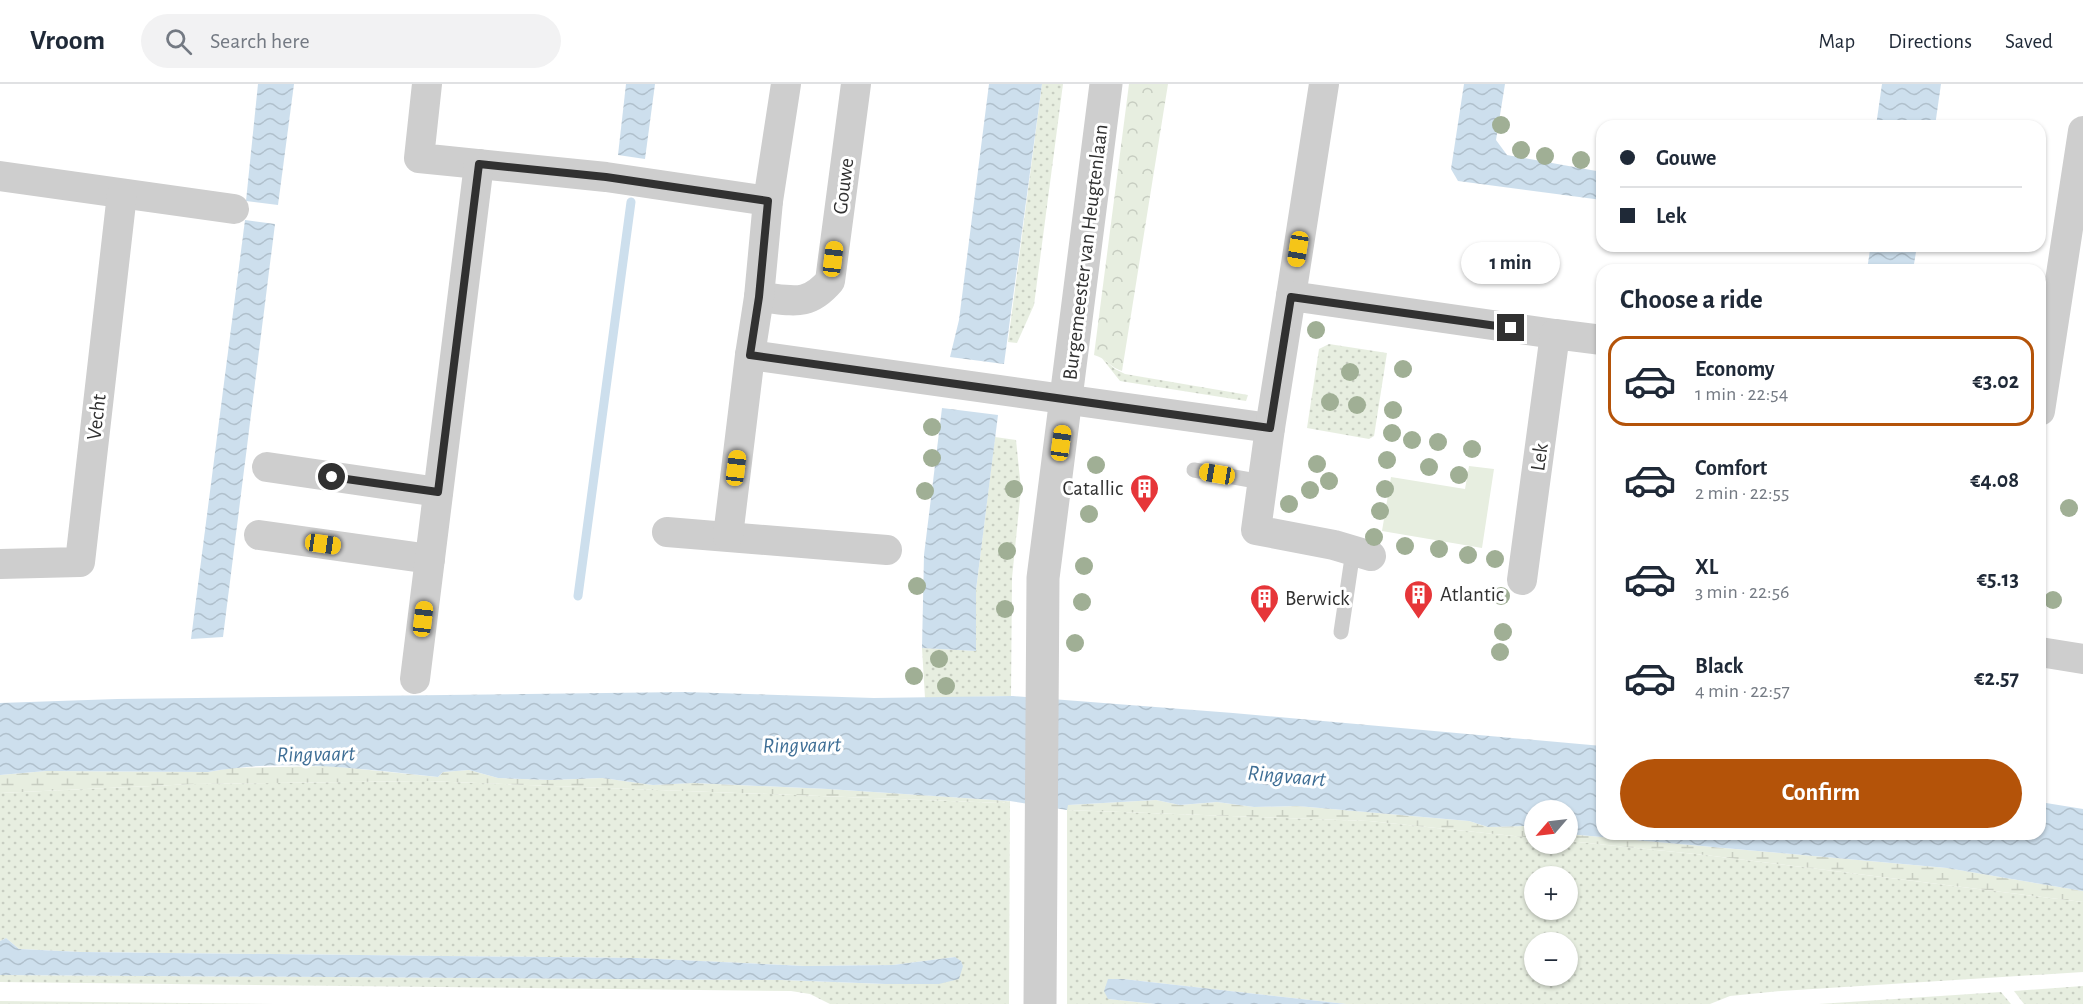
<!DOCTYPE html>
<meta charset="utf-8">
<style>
:root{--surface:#fff;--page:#f2f2f3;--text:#1f2937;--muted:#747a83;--line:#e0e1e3;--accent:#b45309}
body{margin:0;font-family:"Alegreya Sans",sans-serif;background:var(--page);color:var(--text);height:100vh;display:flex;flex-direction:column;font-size:22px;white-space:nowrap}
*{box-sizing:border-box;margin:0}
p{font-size:20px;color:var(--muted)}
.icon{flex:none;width:33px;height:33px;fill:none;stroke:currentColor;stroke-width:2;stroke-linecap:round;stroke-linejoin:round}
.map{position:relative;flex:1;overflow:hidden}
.side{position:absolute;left:1596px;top:180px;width:450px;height:576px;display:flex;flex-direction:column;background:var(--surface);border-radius:18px;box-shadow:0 2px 4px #0004}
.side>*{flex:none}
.banner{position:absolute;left:1596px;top:36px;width:450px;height:132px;border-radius:18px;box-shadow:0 2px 4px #0004;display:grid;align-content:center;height:132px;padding:0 24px;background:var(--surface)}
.needle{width:39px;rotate:242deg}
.buttons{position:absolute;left:1524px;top:716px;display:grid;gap:12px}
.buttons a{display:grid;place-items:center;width:54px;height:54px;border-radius:50%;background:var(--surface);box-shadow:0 2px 4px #0004;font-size:30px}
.end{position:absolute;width:27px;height:27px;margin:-14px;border:8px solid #313131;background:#fff;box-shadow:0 0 0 3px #fff}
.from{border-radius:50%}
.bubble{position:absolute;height:42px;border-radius:21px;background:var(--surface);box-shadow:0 2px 4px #0004;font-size:20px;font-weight:700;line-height:42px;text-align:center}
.car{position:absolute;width:18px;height:36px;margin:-18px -9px;border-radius:8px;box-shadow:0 0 4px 2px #0007;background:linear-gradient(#f5c518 24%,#345 0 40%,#f5c518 0 76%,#345 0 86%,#f5c518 0)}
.banner b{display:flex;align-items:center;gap:21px;height:57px;font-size:22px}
.banner b+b{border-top:2px solid var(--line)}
.banner i{width:15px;height:15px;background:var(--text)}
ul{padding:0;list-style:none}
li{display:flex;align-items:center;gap:18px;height:90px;margin:0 12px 9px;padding:0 12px;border:3px solid transparent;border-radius:18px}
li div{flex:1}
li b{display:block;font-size:22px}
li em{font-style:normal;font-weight:700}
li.active{border-color:var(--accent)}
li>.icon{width:54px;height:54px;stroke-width:1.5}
h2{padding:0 24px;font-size:27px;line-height:72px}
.button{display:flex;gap:12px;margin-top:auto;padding:12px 24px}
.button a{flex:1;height:69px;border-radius:36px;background:var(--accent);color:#fff;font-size:24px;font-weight:700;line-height:69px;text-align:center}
header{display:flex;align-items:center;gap:36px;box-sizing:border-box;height:84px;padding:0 30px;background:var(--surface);border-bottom:2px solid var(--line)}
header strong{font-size:28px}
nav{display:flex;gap:33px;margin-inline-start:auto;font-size:21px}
.search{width:420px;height:54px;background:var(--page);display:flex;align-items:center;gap:15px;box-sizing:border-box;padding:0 21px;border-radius:33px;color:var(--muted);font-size:22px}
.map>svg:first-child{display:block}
.grass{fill:url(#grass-dots);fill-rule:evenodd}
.forest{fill:url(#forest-crowns)}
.wetland{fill:url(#wetland-marsh)}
.garden{fill:#e7eee0}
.water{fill:url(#water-waves)}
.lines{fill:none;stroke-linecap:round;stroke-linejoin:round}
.stream{stroke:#cddfed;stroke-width:9}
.service{stroke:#cecece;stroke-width:15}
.minor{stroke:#cecece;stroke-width:30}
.tertiary{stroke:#cecece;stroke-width:33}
.tree{fill:#a0af95}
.route{stroke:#313131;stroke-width:8}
.labels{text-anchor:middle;stroke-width:6;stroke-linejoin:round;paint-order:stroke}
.street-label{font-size:21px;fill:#313131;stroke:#fff}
.poi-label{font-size:21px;fill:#313131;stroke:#fff;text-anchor:start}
.water-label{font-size:22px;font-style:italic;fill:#3e6e95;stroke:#fff}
</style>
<header>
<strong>Vroom</strong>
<div class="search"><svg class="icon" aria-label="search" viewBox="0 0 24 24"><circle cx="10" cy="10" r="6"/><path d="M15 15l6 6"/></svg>Search here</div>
<nav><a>Map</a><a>Directions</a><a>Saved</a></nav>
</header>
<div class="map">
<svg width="2083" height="920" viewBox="0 0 2083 920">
<defs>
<pattern id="grass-dots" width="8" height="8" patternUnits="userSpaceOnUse" patternTransform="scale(1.5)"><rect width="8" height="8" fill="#e7eee0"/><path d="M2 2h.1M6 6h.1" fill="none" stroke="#c7cdc1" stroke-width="1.8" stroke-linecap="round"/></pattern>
<pattern id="forest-crowns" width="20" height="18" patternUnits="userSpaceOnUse" patternTransform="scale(1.5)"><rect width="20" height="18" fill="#e7eee0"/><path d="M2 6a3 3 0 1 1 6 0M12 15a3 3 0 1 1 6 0" fill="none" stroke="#c7cdc1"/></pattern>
<pattern id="wetland-marsh" width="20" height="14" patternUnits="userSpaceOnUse" patternTransform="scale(1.5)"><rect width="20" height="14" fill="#e7eee0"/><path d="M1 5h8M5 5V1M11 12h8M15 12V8" fill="none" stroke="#c7cdc1"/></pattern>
<pattern id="water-waves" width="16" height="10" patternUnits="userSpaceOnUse" patternTransform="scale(1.5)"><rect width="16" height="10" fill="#cddfed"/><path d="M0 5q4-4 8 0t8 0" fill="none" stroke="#b0c0cc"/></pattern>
</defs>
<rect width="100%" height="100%" fill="#fff"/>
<g class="grass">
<polygon points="1042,0 1063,0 1034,221 1017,259 1008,258"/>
<polygon points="1329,260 1387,269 1374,352 1369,355 1307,344 1319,265"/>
<polygon points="1101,273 1115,285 1125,290 1248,311 1246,317 1120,297"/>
<polygon points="995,353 1016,356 1021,405 1012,494 1011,612 925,614 922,564 976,567 976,506"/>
<polygon points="426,697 1002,719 1010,717 1009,920 830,920 810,910 791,907 0,898 0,891 782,896 885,900 938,900 955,873 893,881 805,882 637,874 81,868 19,865 6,854 0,857 0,709 194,700"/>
<path d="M1067,726l302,11 165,17v5h34v-2l137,14 378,47v70l-302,19 -51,5 -20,8h-364l-223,-25 -15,20 47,5h-88zM1534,792h34v33h-34zM1534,858h34v33h-34z"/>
<polygon points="2083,902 2083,920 2024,920 2014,907"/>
<polygon points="2001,908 2011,920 1819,920"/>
<polygon points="0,917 274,920 0,920"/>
</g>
<path class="forest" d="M1129,0h39l-46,287c-11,-3 -16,-13 -28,-16z"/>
<g class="wetland">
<polygon points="330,682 438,693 443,688 469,686 498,694 550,696 602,694 653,701 694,699 828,705 1010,717 1002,719 426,697 194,700 0,709 0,691 46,687 208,688 232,684"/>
<polygon points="1156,716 1180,721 1217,718 1254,723 1297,722 1469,737 1488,743 1524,742 1534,746 1534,754 1369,737 1067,726 1067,721"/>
<polygon points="1568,750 1947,784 2083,807 2083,818 1705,771 1568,757"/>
</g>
<polygon class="garden" points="1469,382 1494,385 1482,464 1382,447 1391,393 1465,405"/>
<g class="water">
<polygon points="258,0 294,0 278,121 246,117"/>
<polygon points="626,0 655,0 645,75 618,71"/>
<polygon points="989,0 1042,0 1004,280 950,273 959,236"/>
<polygon points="1464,0 1505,0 1496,56 1507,71 1602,88 1602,116 1458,97 1451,85"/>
<polygon points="1882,0 1941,0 1935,42 1876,42"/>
<polygon points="245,136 275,140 223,553 191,555"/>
<polygon points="1850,162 1917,162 1913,186 1867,186 1870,166"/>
<polygon points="942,324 998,331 976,506 976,567 922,564 924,471"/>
<path d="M685,608l189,6 139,-2 220,17 369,33v88h438v-32l43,7v82l-136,-23 -379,-34v-24h-34v20l-10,-4 -36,1 -19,-6 -172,-15 -43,1 -37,-5 -37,3 -24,-5 -88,5 -1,5 -57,-9 -182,-12 -134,-6 -41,2 -51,-7 -52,2 -52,-2 -29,-8 -26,2 -5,5c-75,-8 -156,-19 -230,-5l-162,-1 -46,4v-72l117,-4z"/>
<polygon points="6,854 19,865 81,868 637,874 805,882 893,881 955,873 961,877 963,882 959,895 939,900 885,900 782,896 0,891 0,857"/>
<polygon points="1108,895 1123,895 1346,920 1155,920 1108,915 1104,907"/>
</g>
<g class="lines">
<polyline class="stream" points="578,512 631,118"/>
<g class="service">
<polyline points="1194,386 1262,398"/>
<polyline points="1341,548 1353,467"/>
</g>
<g class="minor">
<polyline points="427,0 419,74 606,93 768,117"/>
<polyline points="0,92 234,125"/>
<polyline points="1291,212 1324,0"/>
<path d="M759,213c33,3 48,11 71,-16l26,-197"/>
<polyline points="750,271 1270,344"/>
<polyline points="2040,327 2083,47"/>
<polyline points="267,383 438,408"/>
<polyline points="667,448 887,466"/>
<polyline points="259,451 430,475"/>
<polyline points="728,452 750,271 759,213 768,117 786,0"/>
<polyline points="1371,472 1334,461 1256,446 1270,344 1291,212 1555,250"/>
<polyline points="0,480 80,478 122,110"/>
<polyline points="1522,496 1555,250 1602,256"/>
<polyline points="2040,568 2083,575"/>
<polyline points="415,595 479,80"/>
</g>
<polyline class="tertiary" points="1040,920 1043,494 1106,0"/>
</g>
<g class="tree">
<circle cx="1501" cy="41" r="9"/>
<circle cx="1521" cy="66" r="9"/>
<circle cx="1545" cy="72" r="9"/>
<circle cx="1581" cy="76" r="9"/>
<circle cx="1316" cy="246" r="9"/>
<circle cx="1403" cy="285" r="9"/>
<circle cx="1350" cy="288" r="9"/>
<circle cx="1330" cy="318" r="9"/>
<circle cx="1357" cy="321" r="9"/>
<circle cx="1393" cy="326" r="9"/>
<circle cx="932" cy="343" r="9"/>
<circle cx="1392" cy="349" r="9"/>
<circle cx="1412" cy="356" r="9"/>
<circle cx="1438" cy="358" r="9"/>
<circle cx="1472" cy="365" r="9"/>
<circle cx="932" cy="374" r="9"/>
<circle cx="1387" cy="376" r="9"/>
<circle cx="1317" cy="380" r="9"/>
<circle cx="1096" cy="381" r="9"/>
<circle cx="1429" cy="383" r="9"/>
<circle cx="1459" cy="391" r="9"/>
<circle cx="1329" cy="397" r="9"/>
<circle cx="1014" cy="405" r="9"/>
<circle cx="1385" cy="405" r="9"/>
<circle cx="1310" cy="406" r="9"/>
<circle cx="925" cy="407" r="9"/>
<circle cx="1289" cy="420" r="9"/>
<circle cx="2069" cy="424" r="9"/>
<circle cx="1380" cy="427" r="9"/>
<circle cx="1089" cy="430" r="9"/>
<circle cx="1374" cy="453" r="9"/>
<circle cx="1405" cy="462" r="9"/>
<circle cx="1439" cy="465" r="9"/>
<circle cx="1007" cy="467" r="9"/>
<circle cx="1468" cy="471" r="9"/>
<circle cx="1495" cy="475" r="9"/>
<circle cx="1084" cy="482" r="9"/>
<circle cx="917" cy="502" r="9"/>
<circle cx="1501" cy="512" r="9"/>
<circle cx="2053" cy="516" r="9"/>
<circle cx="1082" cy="518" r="9"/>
<circle cx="1005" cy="525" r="9"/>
<circle cx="1503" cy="548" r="9"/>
<circle cx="1075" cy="559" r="9"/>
<circle cx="1500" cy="568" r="9"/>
<circle cx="939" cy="575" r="9"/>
<circle cx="914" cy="592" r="9"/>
<circle cx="946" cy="602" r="9"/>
</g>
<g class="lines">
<polyline class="route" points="332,393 438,408 479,80 606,93 768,117 759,213 750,271 1270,344 1291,213 1511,244"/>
</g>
<defs>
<symbol id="building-pin" viewBox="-11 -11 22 30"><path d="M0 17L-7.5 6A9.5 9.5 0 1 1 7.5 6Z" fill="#e63639" stroke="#fff"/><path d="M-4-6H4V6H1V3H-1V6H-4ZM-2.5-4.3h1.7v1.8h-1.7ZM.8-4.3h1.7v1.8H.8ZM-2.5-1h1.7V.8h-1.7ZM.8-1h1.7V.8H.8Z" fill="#fff"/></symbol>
</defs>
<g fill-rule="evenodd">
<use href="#building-pin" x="1128" y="388" width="33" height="45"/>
<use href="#building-pin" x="1402" y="494" width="33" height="45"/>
<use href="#building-pin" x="1248" y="498" width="33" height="45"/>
</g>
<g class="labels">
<g class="street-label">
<text transform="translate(843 102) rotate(-83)" y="7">Gouwe</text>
<text transform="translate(1085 168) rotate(-83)" y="7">Burgemeester van Heugtenlaan</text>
<text transform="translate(96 333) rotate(-83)" y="7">Vecht</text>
<text transform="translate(1539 373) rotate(-82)" y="7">Lek</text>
</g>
<g class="poi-label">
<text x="1123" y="411" text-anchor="end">Catallic</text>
<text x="1440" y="517">Atlantic</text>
<text x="1285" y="521">Berwick</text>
</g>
<g class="water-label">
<text transform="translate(802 660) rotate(-1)" y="8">Ringvaart</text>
<text transform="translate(316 669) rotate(-1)" y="8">Ringvaart</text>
<text transform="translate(1287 691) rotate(5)" y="8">Ringvaart</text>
</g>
</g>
</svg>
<div class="buttons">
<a><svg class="needle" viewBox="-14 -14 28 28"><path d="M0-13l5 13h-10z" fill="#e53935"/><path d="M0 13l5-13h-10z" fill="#747a83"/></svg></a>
<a>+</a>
<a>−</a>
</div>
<i class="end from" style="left:332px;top:393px"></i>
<i class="end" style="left:1511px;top:244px"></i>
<div class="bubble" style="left:1461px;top:158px;width:99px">1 min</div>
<i class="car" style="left:1298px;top:165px;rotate:189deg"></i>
<i class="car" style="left:833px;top:175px;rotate:7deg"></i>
<i class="car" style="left:1061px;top:359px;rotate:8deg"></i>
<i class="car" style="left:736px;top:384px;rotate:7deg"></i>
<i class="car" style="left:1217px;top:390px;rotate:280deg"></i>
<i class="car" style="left:323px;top:460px;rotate:98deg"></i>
<i class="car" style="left:423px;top:535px;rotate:7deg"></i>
<div class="banner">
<b><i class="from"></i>Gouwe</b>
<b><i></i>Lek</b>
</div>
<section class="side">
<h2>Choose a ride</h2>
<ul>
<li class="active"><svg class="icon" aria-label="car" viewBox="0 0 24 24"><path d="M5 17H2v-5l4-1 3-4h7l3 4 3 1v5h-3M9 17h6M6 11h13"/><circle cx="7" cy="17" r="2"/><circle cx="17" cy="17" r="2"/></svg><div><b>Economy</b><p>1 min · 22:54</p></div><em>€3.02</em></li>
<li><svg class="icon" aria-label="car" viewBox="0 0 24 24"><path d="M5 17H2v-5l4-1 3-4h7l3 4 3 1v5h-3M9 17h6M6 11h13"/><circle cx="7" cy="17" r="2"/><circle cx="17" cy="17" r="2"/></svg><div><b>Comfort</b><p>2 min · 22:55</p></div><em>€4.08</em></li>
<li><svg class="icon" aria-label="car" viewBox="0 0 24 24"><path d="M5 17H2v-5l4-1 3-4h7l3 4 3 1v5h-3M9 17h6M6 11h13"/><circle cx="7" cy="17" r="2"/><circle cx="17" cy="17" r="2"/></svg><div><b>XL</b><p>3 min · 22:56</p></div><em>€5.13</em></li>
<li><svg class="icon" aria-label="car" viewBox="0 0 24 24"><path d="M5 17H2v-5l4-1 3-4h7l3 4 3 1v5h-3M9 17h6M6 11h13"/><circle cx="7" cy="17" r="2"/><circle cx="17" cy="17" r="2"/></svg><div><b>Black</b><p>4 min · 22:57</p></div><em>€2.57</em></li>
</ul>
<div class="button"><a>Confirm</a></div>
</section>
</div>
